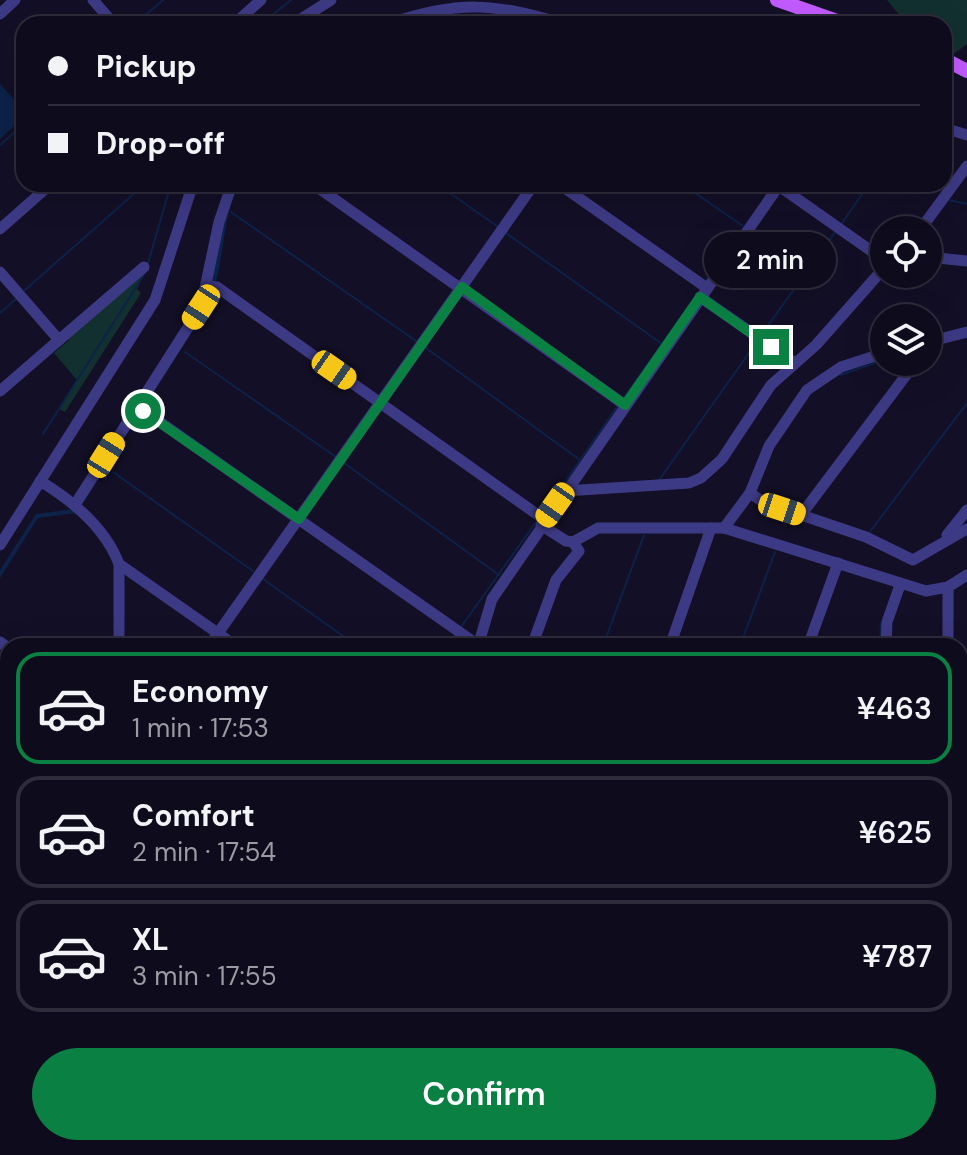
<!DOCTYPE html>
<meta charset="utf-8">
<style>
:root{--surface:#0e0b1c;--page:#171425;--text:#f1f3f6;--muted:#9b9ba3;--line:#2e2b3b;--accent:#0b8043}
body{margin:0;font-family:"DM Sans",sans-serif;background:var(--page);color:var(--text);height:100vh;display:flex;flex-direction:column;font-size:30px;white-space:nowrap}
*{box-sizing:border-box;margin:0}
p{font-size:26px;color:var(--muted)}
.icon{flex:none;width:44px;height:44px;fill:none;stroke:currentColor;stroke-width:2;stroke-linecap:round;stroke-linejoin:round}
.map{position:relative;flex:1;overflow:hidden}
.side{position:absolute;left:0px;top:638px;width:968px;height:518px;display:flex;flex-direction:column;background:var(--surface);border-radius:24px 24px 0 0;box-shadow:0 8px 32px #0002,0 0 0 2px var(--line)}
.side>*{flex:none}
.hud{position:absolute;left:16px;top:16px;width:936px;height:176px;border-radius:24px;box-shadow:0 8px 32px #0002,0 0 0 2px var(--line);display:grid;align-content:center;height:176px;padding:0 32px;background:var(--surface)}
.controls{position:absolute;left:870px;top:216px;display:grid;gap:16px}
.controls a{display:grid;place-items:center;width:72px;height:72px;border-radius:50%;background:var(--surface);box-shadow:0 8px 32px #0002,0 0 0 2px var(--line);font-size:40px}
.end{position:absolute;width:36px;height:36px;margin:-18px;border:10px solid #0b8043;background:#fff;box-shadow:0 0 0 4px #fff}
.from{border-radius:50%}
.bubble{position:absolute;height:56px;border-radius:28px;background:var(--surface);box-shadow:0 8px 32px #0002,0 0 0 2px var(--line);font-size:26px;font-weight:600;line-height:56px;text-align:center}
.car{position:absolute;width:24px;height:48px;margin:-24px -12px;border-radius:10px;box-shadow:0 0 6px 2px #0007;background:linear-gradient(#f5c518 24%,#345 0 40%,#f5c518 0 76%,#345 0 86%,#f5c518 0)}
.hud b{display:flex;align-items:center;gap:28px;height:76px;font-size:30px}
.hud b+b{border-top:2px solid var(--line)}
.hud i{width:20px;height:20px;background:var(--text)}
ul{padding:14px 0 0;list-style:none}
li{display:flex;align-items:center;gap:24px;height:112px;margin:0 16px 12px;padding:0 16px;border:4px solid var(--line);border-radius:24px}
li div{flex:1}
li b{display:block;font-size:30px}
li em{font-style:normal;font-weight:600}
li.selected{border-color:var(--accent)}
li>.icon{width:72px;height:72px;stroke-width:1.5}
.cta{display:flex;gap:16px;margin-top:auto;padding:16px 32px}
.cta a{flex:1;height:92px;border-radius:48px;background:var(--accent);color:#fff;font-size:32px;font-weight:600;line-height:92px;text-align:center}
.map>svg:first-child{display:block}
.green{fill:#12302f}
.water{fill:#0c2248}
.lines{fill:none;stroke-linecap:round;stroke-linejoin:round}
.stream{stroke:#0c2248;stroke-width:2}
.minor{stroke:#3d3a85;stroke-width:11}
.major{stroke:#c25bff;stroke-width:14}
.route{stroke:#0b8043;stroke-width:10}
</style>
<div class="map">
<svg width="967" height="1155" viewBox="0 0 967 1155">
<rect width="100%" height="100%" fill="#130f26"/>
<g class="green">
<polygon points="887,0 967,0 967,44 955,53 944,48 944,24 907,24"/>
<polygon points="147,267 137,289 141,293 65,412 59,409 77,380 54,353 69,340 67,337"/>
</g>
<g class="water">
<polygon points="0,84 24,110 24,117 0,139"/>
<path d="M236,184h3c-20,41 -13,90 -35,129l-127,200 -39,5 -38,60v-8l36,-56 38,-5 128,-199 20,-95z"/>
</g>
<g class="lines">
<g class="stream">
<polyline points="445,17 455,24"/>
<polyline points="135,24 163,0"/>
<polyline points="261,24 291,0"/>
<polyline points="0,145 24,124"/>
<polyline points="437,184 497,226"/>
<polyline points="682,184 743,226"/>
<polyline points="949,200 967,204"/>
<polyline points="231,212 416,341"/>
<polyline points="842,223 869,184"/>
<polyline points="506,233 662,344"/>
<polyline points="148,263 171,184"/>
<polyline points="706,281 712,272"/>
<polyline points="25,290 145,184"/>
<polyline points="0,313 17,298"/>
<polyline points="762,334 835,232"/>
<polyline points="426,348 580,460"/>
<polyline points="185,352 336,457"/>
<polyline points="840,375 884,360"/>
<polyline points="625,396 696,296"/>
<polyline points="43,434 145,273"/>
<polyline points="344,463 499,575"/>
<polyline points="113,472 253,571"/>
<polyline points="659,480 756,343"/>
<polyline points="544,512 617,407"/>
<polyline points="869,533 967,403"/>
<polyline points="263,579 357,646"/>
<polyline points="461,627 536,522"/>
<polyline points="448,646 455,635"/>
<polyline points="603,646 644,535"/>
<polyline points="740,646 775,552"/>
<polyline points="880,646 881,623"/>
<polyline points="0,840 8,843"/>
<polyline points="0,976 8,979"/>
<polyline points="0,1114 8,1117"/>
<polyline points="92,1148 111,1155"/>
<polyline points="393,1148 400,1155"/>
<polyline points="801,1148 802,1155"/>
<polyline points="317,1155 319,1148"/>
<polyline points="555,1155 557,1148"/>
<polyline points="691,1155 694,1148"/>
<polyline points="866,1155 866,1148"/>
</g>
<g class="minor">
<polyline points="93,0 114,24"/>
<polyline points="0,14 15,0"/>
<polyline points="234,24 261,0"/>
<polyline points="293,24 331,0"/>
<path d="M388,24c71,-24 105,-21 176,0"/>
<polyline points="944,128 967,135"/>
<polyline points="313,184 625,405"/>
<polyline points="559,184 707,288"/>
<polyline points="779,186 884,260"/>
<polyline points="0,229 51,184"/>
<polyline points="920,230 967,166"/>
<polyline points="928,257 967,261"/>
<polyline points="0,272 59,340 0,391"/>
<polyline points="208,286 217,287 545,520"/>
<polyline points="700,297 795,363"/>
<polyline points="59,340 144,267"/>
<polyline points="928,342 967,332"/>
<polyline points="137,406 478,645"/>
<path d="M40,481c33,20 65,46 79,83v82"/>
<polyline points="565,491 689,483 701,478 722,459 771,385 816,345 884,268"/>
<polyline points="750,493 763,502 866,537 913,560 967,529"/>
<polyline points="76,503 201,307 219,222 232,184"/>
<polyline points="801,515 916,362"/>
<polyline points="724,528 750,493 769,446 807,390 841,367 884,353"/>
<polyline points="948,538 947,535 967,510"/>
<polyline points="573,542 598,528 724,528 926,591 948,587 967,575"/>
<polyline points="0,545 155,300 193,184"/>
<polyline points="119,564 236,646"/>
<polyline points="948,587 948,646"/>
<polyline points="0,642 8,648"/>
<polyline points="209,646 534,184"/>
<polyline points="478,646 492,599 780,184"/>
<polyline points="532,646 556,580 579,551 573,542 566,541 541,525"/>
<polyline points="670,646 711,528"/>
<polyline points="808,646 838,563"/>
<polyline points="886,646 887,622 900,585"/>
<polyline points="0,772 8,756"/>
<polyline points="0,908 8,911"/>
<polyline points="960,968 967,968"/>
<polyline points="0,1045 8,1048"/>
<polyline points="332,1148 337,1155"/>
<polyline points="402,1148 408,1155"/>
<polyline points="430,1148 436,1155"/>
<polyline points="824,1148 825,1155"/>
<polyline points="68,1155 70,1148"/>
<polyline points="250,1155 252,1148"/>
<polyline points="487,1155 489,1148"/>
<polyline points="623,1155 626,1148"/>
<polyline points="759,1155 762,1148"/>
<polyline points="930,1155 930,1148"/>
</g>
<g class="major">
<polyline points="777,0 846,24"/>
<polyline points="944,59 967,71"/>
</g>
</g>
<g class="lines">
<polyline class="route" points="143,411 299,519 462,287 625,405 700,297 771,347"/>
</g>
</svg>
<div class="controls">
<a><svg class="icon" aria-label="locate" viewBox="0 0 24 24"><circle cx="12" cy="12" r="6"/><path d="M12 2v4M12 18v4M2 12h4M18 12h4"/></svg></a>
<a><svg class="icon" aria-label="layers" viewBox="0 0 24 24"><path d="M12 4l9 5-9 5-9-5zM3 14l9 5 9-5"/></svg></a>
</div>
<i class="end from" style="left:143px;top:411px"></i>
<i class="end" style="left:771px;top:347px"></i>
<div class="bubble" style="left:704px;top:232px;width:132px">2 min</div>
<i class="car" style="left:201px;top:307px;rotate:213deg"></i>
<i class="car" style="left:334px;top:370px;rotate:125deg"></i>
<i class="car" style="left:106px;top:455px;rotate:32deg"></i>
<i class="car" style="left:555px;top:505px;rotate:215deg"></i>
<i class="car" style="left:782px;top:509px;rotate:108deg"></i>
<div class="hud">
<b><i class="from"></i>Pickup</b>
<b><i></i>Drop-off</b>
</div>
<section class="side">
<ul>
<li class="selected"><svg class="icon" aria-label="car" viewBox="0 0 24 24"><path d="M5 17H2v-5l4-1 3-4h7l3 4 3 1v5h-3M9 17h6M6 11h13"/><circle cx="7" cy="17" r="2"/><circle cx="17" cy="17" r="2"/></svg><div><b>Economy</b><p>1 min · 17:53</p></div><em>¥463</em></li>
<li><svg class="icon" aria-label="car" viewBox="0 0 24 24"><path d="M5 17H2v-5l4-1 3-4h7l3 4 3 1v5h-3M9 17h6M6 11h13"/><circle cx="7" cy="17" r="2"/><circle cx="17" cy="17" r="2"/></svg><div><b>Comfort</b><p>2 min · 17:54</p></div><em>¥625</em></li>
<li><svg class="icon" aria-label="car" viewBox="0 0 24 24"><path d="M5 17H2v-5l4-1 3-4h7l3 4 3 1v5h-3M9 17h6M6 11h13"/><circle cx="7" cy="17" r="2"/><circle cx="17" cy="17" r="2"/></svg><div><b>XL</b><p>3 min · 17:55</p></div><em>¥787</em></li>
</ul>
<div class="cta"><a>Confirm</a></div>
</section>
</div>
